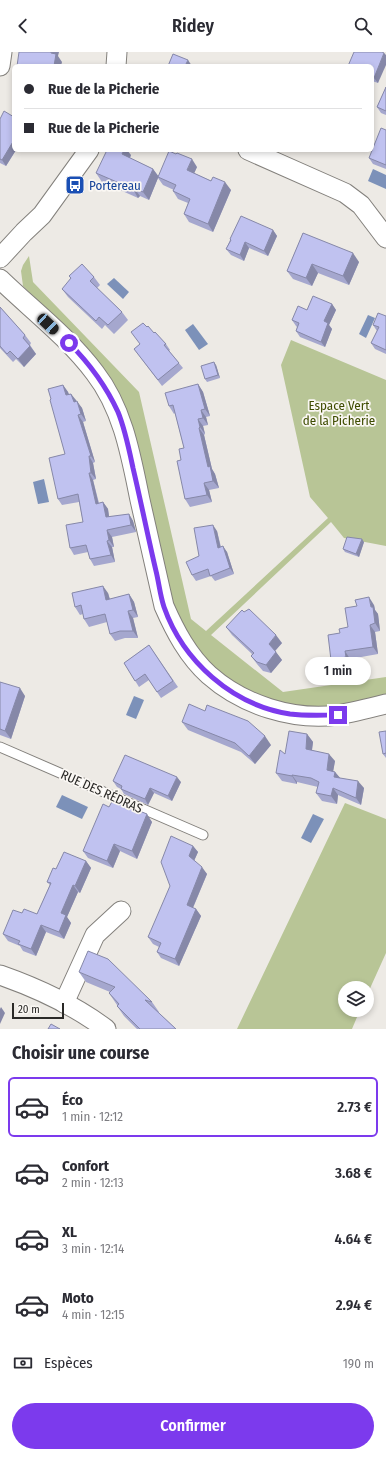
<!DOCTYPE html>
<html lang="fr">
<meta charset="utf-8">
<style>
:root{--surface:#fff;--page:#f7f7f7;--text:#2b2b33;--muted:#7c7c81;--line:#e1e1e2;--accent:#7c3aed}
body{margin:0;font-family:"Fira Sans Condensed",sans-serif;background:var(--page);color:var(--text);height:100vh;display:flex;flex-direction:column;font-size:15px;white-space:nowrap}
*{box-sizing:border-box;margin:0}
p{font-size:13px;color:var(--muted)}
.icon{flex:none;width:22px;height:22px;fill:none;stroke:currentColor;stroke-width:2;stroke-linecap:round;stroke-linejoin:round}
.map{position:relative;height:977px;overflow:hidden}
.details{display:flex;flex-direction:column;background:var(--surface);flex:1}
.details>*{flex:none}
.hud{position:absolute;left:12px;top:12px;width:362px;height:88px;border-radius:6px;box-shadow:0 2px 6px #0003;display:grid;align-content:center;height:88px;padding:0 12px;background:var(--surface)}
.fabs{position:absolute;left:338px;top:929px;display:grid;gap:8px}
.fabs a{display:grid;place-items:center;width:36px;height:36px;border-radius:50%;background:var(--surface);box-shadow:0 2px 6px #0003;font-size:20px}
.scale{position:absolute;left:12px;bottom:10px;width:52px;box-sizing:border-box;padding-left:4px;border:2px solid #2a2927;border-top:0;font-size:11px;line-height:14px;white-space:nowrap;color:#2a2927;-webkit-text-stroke:3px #faf7f3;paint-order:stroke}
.end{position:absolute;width:18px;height:18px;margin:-9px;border:5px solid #7c3aed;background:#fff;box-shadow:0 0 0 2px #fff}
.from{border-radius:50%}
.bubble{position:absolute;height:28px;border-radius:14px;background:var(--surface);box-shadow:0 2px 6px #0003;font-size:13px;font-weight:600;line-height:28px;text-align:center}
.car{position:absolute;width:12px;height:24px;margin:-12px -6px;border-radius:5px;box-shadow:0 0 3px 1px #0007;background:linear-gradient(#222 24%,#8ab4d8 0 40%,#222 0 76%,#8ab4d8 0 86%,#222 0)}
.hud b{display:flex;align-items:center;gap:14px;height:38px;font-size:15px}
.hud b+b{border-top:1px solid var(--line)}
.hud i{width:10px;height:10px;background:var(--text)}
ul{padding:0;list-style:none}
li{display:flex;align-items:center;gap:12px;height:60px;margin:0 8px 6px;padding:0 4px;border:2px solid transparent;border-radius:6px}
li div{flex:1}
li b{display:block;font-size:15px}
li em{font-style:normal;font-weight:600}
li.selected{border-color:var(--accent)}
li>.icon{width:36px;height:36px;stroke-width:1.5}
h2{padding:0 12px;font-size:18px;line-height:48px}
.pay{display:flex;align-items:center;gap:10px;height:44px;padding:0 12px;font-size:15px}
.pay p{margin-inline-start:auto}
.button{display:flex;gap:8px;margin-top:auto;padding:8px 12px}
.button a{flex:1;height:46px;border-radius:24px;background:var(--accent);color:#fff;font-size:16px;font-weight:600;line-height:46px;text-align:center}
header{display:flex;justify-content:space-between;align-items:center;height:52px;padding:0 12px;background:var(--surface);font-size:18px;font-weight:600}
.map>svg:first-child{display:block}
.green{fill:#b8c596}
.water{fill:#7c91b9}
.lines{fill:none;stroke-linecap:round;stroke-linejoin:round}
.lane-casing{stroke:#83807c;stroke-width:11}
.street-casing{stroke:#83807c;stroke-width:21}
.lane{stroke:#fff;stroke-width:9}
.street{stroke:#fff;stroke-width:19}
.wall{fill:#a5a7ce}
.shaded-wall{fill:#8688a8}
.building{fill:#c0c2f0;stroke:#8688a8}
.route{stroke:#7c3aed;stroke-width:5}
.labels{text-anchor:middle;stroke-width:3.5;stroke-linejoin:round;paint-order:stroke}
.transit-label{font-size:13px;fill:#164399;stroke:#faf7f3;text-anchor:start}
.park-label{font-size:13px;fill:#3e4c00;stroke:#faf7f3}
.street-label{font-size:13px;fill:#2a2927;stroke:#faf7f3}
</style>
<header><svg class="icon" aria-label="back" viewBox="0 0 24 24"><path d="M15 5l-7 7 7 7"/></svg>Ridey<svg class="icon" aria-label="search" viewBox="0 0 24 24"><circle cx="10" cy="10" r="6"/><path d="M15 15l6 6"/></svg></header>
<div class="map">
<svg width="386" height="977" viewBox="0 0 386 977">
<rect width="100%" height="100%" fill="#edeae5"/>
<g class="green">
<polygon points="29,204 33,230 139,340 191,567 206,579 328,466 310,445 281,313 291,288 386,328 386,494 344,486 331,470 211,583 283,640 386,625 386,646 339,655 314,655 283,651 265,646 241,635 223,623 206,608 191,590 171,548 131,385 56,268 23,234 21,219 23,213"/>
<polygon points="345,751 386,767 386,901 367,943 367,936 345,936 345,958 360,958 352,977 237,977"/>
</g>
<g class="water">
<polygon points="373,117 386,123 386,137 368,129"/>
<polygon points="114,226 129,240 123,247 107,232"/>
<polygon points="368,263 375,266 366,286 359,282"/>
<polygon points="193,272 208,292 199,298 185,278"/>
<polygon points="44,427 49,450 38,452 33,430"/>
<polygon points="134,644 144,648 136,667 126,663"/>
<polygon points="62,743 88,755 82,767 56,755"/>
<polygon points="313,762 324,767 311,791 301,786"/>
</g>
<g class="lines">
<defs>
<polyline id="lane" points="0,695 203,783"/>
<g id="street">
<polyline points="0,14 2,0"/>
<polyline points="116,14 117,0"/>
<polyline points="248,98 345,141 361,153 386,186"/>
<polyline points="0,206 24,180 42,163 89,98"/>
<path d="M0,227c32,31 68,58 95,94 28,36 36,83 45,127 8,35 16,71 24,106 11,25 24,50 45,69 34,30 84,46 129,40 16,-3 32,-7 48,-11"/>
<path d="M0,923c37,13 74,30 106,54"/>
<polyline points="64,951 95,883 121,859"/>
</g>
</defs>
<use href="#lane" class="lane-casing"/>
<use href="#street" class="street-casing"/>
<use href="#lane" class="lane"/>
<use href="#street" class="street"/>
</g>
<g class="wall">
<polygon points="382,0 378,31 372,29 372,14"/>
<polygon points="386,35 386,63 381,61 377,55"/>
<polygon points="0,67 14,98 16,98 6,114 0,111"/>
<polygon points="386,78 386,117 373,112 369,106"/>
<polygon points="131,103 130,106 153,117 158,124 197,115 194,121 231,138 213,180 189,170 184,162 188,151 178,147 173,139 174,138 163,133 158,126 149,148 140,144 138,146 102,130 96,121"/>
<polygon points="273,178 277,184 268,204 249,196 244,209 231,203 226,197 230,188 230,187"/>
<polygon points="303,181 359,210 349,233 318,221 312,234 293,227 287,219"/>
<polygon points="69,224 94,225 100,233 97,236 122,260 128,268 114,282 105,273 102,277 68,245 62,237 71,227"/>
<polygon points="332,252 336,258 329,273 332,277 325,295 300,285 296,279 297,275 296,274 292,268 307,258"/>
<polygon points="0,255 25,283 31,291 30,293 36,302 24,315 16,307 13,310 0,296"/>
<polygon points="386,264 386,302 375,297 371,291 377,279 373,273"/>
<polygon points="147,275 166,292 170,298 169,299 183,316 162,334 134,297 140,292"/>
<polygon points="216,313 220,326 207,330 205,327"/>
<polygon points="198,332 203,340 210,364 206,365 208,373 203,374 205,382 204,383 212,417 215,422 219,436 209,438 212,450 190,455 185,447 181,408 184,396 175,361 174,362 169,354"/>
<polygon points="63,333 68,340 69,342 71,342 76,350 82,356 86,369 83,370 95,410 93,411 96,427 93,428 99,451 103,450 108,457 109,465 129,462 133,469 136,480 112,485 114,495 112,495 115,510 94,514 90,507 88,500 74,503 70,496 83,470 79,450 62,453 58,447 65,402 51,347"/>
<polygon points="217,479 221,495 227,500 234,522 215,529 211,524 196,529 192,523 199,504"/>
<polygon points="364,490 359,505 345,500 343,497"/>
<polygon points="108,541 110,547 129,542 134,550 138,565 133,566 138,586 125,586 115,589 110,582 107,570 89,575 84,567 83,562 80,563 75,555"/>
<polygon points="374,553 375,558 378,562 380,579 375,580 378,602 350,607 351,612 336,615 331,608 340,581 348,575"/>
<polygon points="226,575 282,591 275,599 282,608 271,621 263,619 257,612 251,604 252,602 232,583"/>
<polygon points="149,593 178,635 161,646 149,628 139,635 124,611"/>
<polygon points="0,630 25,644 11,687 0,683"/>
<polygon points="182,670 271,693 255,712 241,700 188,678"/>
<polygon points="386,679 386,706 383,702"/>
<polygon points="307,682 313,690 312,698 335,709 333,719 335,720 340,726 364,736 361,753 338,743 337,752 322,749 316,741 318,735 297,730 297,732 282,729 276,721 285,702"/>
<polygon points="113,729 181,730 172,749 154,741 148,753 124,742 121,737 117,735"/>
<polygon points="109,755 140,759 152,770 137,807 120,799 113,816 88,806 83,799"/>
<polygon points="193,794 198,800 194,809 207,822 193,856 196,857 201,864 179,914 161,906 157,900 159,895 153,892 148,885"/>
<polygon points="86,809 91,816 80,841 78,840 67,865 71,871 64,887 46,880 36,904 23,899 20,894 8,889 3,882 22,861 37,862 50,833 47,830 56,817"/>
<polygon points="79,920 152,950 159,960 158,960 176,977 137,977 124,964 117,954 117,953 109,941 110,940 86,930"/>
</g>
<g class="shaded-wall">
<polygon points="51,0 59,0 58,4 62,10 61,14 54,14"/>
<polygon points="384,1 386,3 386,13 378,31 374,26"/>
<polygon points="188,8 192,14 188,14 186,12"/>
<polygon points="14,88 14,98 16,98 6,114 2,108"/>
<polygon points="124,98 127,98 131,103 128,110 122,102"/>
<polygon points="192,107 197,115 192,126 187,118"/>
<polygon points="153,117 159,125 158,125 158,126 149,148 143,140"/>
<polygon points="225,130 231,138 213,180 208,172"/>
<polygon points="134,136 140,144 138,146 133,137"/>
<polygon points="273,178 277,184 268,204 264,199"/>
<polygon points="245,190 249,196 244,209 240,203"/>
<polygon points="353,201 359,210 349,233 343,224"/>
<polygon points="312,212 318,221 312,234 306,226"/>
<polygon points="332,252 336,258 329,273 332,277 325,295 321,290 324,269"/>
<polygon points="30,294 36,302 24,315 18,307"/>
<polygon points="214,310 216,313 220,326 218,323"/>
<polygon points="198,332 203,340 210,364 205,357"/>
<polygon points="63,333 68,340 71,350 66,343"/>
<polygon points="71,342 76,348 78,357 74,350"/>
<polygon points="77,349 82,356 86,369 81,362"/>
<polygon points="201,358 206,365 208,373 203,366"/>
<polygon points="78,363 83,370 95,410 91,404"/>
<polygon points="198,367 203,374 205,382 200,375"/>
<polygon points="199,376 204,383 212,417 215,422 219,436 213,429 208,415"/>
<polygon points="89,404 93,411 96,427 91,421"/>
<polygon points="89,421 93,428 100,458 96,452"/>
<polygon points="204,431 209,438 212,450 207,443"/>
<polygon points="103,450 108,457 110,472 106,465"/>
<polygon points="129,462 133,469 136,480 131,473"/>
<polygon points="213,473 217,479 222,502 218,496"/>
<polygon points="107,478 112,485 114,495 109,488"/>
<polygon points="362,487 364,490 359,505 356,502"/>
<polygon points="107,489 112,495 115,510 111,503"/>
<polygon points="223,494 227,500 234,522 230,516"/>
<polygon points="103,534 108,541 112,556 106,548"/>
<polygon points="129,542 134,550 138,565 133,558"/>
<polygon points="369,545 374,553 375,558 378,562 380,579 375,571"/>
<polygon points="128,559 133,566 138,586 133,579"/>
<polygon points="370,573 375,580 378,602 373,595"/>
<polygon points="276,583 282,591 274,600 269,592"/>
<polygon points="345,599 350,607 351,612 346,605"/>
<polygon points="276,600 282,608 271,621 266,613"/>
<polygon points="20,636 25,644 11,687 5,679"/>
<polygon points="307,682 313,690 311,705 306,697"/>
<polygon points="265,684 271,693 255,712 249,704"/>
<polygon points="329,702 335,709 332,726 327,718"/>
<polygon points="335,720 341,727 334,725"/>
<polygon points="292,723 297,730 297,732 292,724"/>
<polygon points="177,725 181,730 172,749 168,744"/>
<polygon points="358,729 364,736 361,753 356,746"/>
<polygon points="150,736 154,741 148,753 145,747"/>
<polygon points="333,736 338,743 337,752 331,744"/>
<polygon points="147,762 152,770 137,807 132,799"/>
<polygon points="114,792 120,799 113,816 107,809"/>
<polygon points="193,794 198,800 193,811 189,804"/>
<polygon points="86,809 91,816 80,841 75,834"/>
<polygon points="202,815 207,822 191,860 187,853"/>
<polygon points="73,833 78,840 67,865 71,871 64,887 59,880 61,861"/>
<polygon points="196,857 201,864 179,914 175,907"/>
<polygon points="41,873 46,880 36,904 31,897"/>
<polygon points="1,955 5,961 0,972 0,957"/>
</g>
<g class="building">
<polygon points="19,0 51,0 51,1 56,2 54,14 17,14"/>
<polygon points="354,0 382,0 384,1 374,26 372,25 372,14 348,14"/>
<polygon points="173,2 188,8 186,12 191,14 168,14"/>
<polygon points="386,35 386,59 377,55"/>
<polygon points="4,59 14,65 14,88 2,108 0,107 0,67"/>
<polygon points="381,76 386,78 386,113 369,106"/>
<polygon points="107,98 124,98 122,102 153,117 143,140 134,136 133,137 96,121"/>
<polygon points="169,99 176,102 177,101 192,107 187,118 211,129 213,125 225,130 208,172 184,162 190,147 173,139 176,133 158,125"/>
<polygon points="241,164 273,178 264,199 245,190 240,203 226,197 231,188 230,187"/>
<polygon points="303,181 353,201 343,224 312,212 306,226 287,219"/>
<polygon points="82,212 94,225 90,229 122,260 108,273 99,265 96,269 62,237 71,226 69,224"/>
<polygon points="313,244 332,252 324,269 328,271 321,290 296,279 299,271 292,268 298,254 307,258"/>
<polygon points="0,255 25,283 23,286 30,294 18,307 10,299 7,302 0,294"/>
<polygon points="378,261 386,264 386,298 371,291 379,275 373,273"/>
<polygon points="143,271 147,275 148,274 154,281 155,280 166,292 164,293 179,311 158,328 134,297 140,292 131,280"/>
<polygon points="214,310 218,323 205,327 201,314"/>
<polygon points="198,332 205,357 201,358 203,366 198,367 200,375 199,376 208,415 210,414 213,429 204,431 207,443 185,447 177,409 181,408 179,397 184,396 173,353 169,354 165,341"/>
<polygon points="63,333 66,343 71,342 74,350 77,349 81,362 78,363 91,404 89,404 91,421 89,421 96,452 103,450 106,465 129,462 131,473 107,478 109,488 107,489 111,503 90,507 86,493 70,496 66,473 83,470 78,442 58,447 49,406 65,402 50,348 51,347 48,337"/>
<polygon points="213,473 218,496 223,494 230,516 210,524 208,517 192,523 186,510 199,504 194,476"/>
<polygon points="347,485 362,487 356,502 343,497"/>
<polygon points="103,534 106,548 129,542 133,558 128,559 133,579 120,579 110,582 105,562 84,567 81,553 75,555 72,541"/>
<polygon points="369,545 371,555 373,555 375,571 370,573 373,595 345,599 346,605 331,608 328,583 340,581 339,577 348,575 345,556 357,554 355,548"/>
<polygon points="249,557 276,583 269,592 276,600 266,613 257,610 251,604 254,601 226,575 242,558 244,560"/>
<polygon points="149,593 173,629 157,640 145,622 135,629 124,611"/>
<polygon points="0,630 20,636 5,679 0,677"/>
<polygon points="189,652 205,659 207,653 248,669 265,684 249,704 235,691 182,670"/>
<polygon points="289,679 307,682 306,697 329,702 327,718 335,720 334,725 358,729 356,746 333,736 331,744 316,741 319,730 311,726 292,723 292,724 276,721 280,698 285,702"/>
<polygon points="386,679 386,701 383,702 379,680"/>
<polygon points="125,703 177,725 168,744 150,736 145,747 121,737 122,734 113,729"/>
<polygon points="114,746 138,756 137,758 147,762 132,799 114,792 107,809 83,799 103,752 109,755"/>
<polygon points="171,784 193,794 189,804 202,815 187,853 196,857 175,907 157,900 161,891 148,885 170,834 161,810"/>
<polygon points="64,800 86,809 75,834 73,833 61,861 66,863 59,880 41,873 31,897 18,892 20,889 3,882 13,858 22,861 24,857 37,862 51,831 47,830 53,816 56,817"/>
<polygon points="88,899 108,907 152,950 145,948 176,977 140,977 117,954 119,952 109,941 115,935 79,920"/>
<polygon points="51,972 60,977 48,977"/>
</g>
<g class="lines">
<path class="route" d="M69,291c20,20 37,43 49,69 7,17 11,37 15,56 8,34 15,69 23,103 3,12 4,24 8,36 19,54 68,98 126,107 16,2 32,1 48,1"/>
</g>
<defs>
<symbol id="bus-square" viewBox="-11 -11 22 22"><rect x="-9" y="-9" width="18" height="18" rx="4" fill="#1a4fb4" stroke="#faf7f3"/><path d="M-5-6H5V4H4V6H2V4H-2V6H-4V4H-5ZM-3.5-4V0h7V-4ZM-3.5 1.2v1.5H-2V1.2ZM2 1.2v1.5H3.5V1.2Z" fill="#fff"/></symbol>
</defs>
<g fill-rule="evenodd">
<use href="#bus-square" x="64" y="122" width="22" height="22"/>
</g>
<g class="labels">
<g class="transit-label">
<text x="89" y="138">Portereau</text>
</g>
<g class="park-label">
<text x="339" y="358">Espace Vert<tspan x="339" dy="15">de la Picherie</tspan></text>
</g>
<g class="street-label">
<text transform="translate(102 739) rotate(24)" y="5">RUE DES RÉDRAS</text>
</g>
</g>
</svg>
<div class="fabs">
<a><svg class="icon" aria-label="layers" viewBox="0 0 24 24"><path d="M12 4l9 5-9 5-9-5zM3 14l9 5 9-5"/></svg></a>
</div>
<div class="scale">20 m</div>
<i class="end from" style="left:69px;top:291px"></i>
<i class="end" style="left:338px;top:663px"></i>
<div class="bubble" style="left:305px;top:605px;width:66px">1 min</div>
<i class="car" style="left:48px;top:272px;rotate:133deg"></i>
<div class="hud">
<b><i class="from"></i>Rue de la Picherie</b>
<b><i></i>Rue de la Picherie</b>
</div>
</div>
<section class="details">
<h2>Choisir une course</h2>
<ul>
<li class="selected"><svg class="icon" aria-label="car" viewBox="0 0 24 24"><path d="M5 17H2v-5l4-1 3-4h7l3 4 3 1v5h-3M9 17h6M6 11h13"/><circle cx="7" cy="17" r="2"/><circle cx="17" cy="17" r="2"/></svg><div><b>Éco</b><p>1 min · 12:12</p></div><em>2.73 €</em></li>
<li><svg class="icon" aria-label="car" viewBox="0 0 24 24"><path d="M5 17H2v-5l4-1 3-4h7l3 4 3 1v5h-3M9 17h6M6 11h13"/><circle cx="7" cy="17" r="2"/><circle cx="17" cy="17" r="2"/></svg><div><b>Confort</b><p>2 min · 12:13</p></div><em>3.68 €</em></li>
<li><svg class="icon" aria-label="car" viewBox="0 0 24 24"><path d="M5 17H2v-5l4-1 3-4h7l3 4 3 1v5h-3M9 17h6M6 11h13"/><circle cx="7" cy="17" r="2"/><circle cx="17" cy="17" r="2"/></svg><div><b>XL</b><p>3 min · 12:14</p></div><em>4.64 €</em></li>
<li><svg class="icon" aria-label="car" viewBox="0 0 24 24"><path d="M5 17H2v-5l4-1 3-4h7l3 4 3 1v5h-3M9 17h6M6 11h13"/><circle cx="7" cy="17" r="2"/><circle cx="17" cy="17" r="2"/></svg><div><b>Moto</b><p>4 min · 12:15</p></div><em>2.94 €</em></li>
</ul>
<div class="pay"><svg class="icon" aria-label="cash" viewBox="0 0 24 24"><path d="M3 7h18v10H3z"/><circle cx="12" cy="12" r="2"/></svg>Espèces<p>190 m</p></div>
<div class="button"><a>Confirmer</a></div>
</section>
